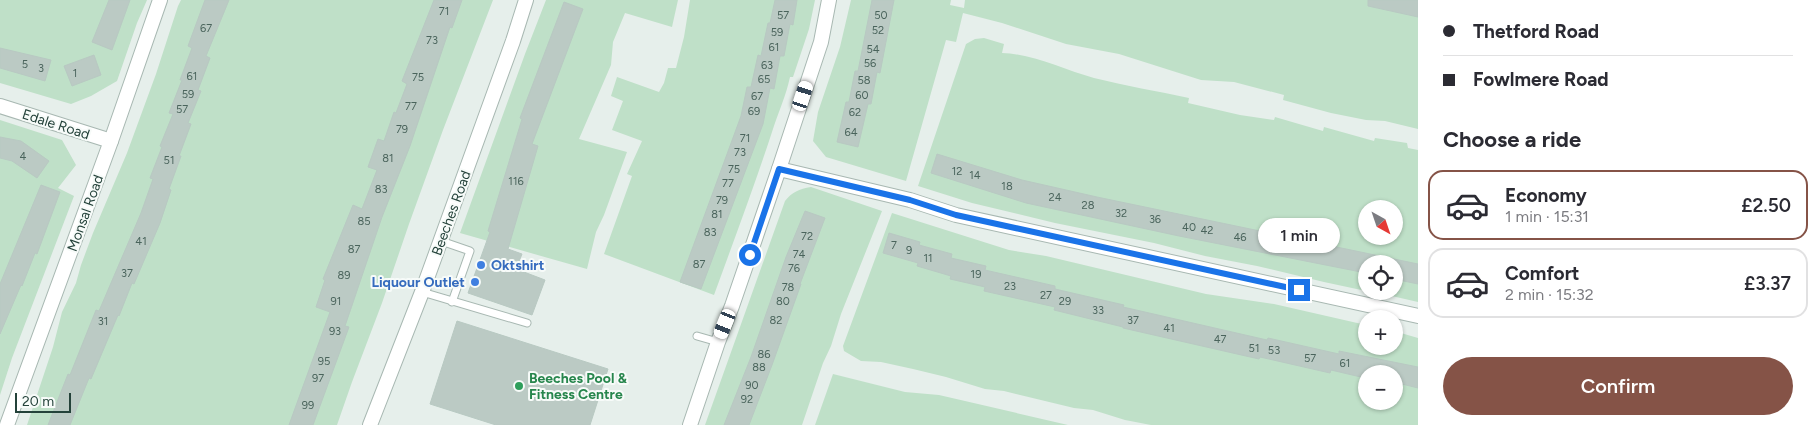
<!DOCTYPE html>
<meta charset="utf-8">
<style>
:root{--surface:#fff;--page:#f7f7f7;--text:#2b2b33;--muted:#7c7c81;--line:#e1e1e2;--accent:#855347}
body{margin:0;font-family:Figtree,sans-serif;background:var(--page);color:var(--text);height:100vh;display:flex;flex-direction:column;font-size:19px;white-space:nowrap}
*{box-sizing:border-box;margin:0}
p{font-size:16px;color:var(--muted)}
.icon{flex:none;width:28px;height:28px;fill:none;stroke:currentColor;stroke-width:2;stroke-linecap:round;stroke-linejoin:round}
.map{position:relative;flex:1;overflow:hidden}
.panel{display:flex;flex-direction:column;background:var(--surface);width:400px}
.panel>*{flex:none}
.banner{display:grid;align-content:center;height:110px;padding:0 25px;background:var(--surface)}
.needle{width:32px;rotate:140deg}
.buttons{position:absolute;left:1358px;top:200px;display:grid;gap:10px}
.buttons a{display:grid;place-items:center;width:45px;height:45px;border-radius:50%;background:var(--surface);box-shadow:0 1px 4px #0004;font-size:25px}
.scale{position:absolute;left:15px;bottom:12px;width:56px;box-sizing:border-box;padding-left:5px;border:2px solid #24423a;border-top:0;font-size:14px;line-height:18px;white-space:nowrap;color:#24423a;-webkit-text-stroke:4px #f7fbf9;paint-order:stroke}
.end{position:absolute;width:22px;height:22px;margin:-11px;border:6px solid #1a73e8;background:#fff;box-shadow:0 0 0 2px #fff}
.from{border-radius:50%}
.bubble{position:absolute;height:35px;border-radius:18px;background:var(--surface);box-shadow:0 1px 4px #0004;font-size:16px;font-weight:600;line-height:35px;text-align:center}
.car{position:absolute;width:15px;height:30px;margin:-15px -8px;border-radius:6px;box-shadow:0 0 4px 1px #0007;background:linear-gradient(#fff 24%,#345 0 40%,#fff 0 76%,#345 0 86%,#fff 0)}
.banner b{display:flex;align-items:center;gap:18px;height:48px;font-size:19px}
.banner b+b{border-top:1px solid var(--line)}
.banner i{width:12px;height:12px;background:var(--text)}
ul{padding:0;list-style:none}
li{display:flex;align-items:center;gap:15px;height:70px;margin:0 10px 8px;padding:0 15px;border:2px solid var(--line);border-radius:15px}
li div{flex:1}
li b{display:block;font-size:19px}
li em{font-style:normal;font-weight:600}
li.active{border-color:var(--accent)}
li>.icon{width:45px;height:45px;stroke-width:1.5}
h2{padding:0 25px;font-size:22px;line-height:60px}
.cta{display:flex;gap:10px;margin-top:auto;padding:10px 25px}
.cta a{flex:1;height:58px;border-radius:30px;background:var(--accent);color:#fff;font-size:20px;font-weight:600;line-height:58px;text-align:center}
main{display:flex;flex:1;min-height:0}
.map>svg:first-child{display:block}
.green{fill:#bfe0c8;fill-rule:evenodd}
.building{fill:#bbcac4;stroke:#b8c9c2}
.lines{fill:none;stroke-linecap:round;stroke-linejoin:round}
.lane-casing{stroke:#a8b8b2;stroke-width:9}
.street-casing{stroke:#a8b8b2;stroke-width:16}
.lane{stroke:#fff;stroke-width:7}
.street{stroke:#fff;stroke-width:14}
.route{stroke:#1a73e8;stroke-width:6}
.shop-dot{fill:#3f7fe0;stroke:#f7fbf9;stroke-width:2}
.leisure-dot{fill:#2e9e5b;stroke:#f7fbf9;stroke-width:2}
.labels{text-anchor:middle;stroke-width:4;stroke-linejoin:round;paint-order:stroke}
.number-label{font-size:11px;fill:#4a645c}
.street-label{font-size:14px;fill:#24423a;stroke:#f7fbf9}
.shop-label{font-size:14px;font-weight:bold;fill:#366cbe;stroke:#f7fbf9;text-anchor:start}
.leisure-label{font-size:14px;font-weight:bold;fill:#27864d;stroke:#f7fbf9;text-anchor:start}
</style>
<main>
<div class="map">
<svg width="1418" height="425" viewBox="0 0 1418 425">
<rect width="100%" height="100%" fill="#e6efeb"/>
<g class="green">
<polygon points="0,0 147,0 137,23 117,81 91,96 71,104 0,83"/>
<polygon points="181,0 493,0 443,130 409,224 382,303 352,382 337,425 27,425 53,347 62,312 76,283 81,265 93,233 127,153 156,74 178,6"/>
<polygon points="546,0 678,0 672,27 625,13 613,42 611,65 579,139 627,152 604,215 596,232 587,269 460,233 525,54"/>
<path d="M690,0h125l-6,29 -16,48h-3c-4,19 -12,36 -18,55 -18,55 -38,108 -58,163l-110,-41 28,-78 -5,-2 15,-33 -30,-11 11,-29 -12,-5 6,-19 42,15 5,-9 4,-15h8l8,-31z"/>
<polygon points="851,0 951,0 950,5 964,8 965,0 1418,0 1418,129 1385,121 1366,120 1331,113 1283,100 1284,95 1234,82 1201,80 1119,54 1066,44 1002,23 963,13 956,42 946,40 906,181 826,157 813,141 818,112 840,47"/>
<path d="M984,38l20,6 -2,9c32,1 62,17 92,25 32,8 63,13 95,20l-1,5 52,12 34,5 1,-3 48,14 1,-4 50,14 1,-3 32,5 1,5 10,2v152l-48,-11h24v-27h-28v27l-42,-9 -67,-16 -52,-10 -51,-13 -99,-20 -83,-20 -54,-17 48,-142 9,-5zM1366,209h28v27h-28z"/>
<polygon points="0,120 62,140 76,165 58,188 74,196 12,358 0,395"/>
<path d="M811,187l71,24 -41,103 -10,32 -8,17 -21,62h-97l80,-224c7,-9 14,-12 26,-14z"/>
<path d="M892,213l117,37 37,6 160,38 68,10 92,21v21h28v-15l24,7v87h-267l-26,-5 -32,-10 -19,-2 -70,-17 -19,-2 -39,-12 -33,-8 -32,-7 -20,-1 -17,-10 -1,-5zM1366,374h28v27h-28z"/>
<polygon points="833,374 905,392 939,395 1068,425 815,425"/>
</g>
<g class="building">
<polygon points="109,0 130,0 112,50 92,42"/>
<polygon points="205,0 229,0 206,56 210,58 198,90 201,91 188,123 191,124 179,156 181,156 169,189 171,190 160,223 134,284 132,283 119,316 118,315 91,379 89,378 70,425 48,425 68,374 70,375 96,310 99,311 141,213 153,179 150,178 162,147 160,146 173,114 169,113 182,80 180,80 192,48 188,46"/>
<polygon points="434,0 462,0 452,28 450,27 410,146 382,217 345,326 349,327 313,425 289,425 330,312 316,307 325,280 323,279 353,205 362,209 377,170 368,167 378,139 384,141 394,112 396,113 407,84 402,81"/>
<polygon points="775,0 797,0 793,25 790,24 784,56 780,56 774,89 770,88 763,124 701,289 680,282 741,116 747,87 751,87 758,55 761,56 768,23 770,23"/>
<polygon points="872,0 894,0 880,73 877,72 871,104 868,104 858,147 837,142 846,102 849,102 855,71 858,71"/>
<polygon points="1368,0 1418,0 1418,17 1368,6"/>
<polygon points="564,2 583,9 532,144 538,146 508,249 522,254 516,269 545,280 532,315 468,293 490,232 488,231 522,119 520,118"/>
<polygon points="0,48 51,60 45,81 0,68"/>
<polygon points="94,55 101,75 72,86 64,66"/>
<polygon points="0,137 21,141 49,161 37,178 12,161 0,158"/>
<polygon points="937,154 1022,180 1097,197 1418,264 1418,284 1394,279 1394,264 1366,264 1366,273 1179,236 1026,203 931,173"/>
<polygon points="41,185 60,192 37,254 35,253 22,286 21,285 0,334 0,284"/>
<polygon points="805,211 825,218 800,284 801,284 772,365 749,425 724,425 751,357 786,257"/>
<polygon points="889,233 920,242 919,245 952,254 951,258 986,266 985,270 1055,286 1055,289 1124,305 1123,307 1267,340 1268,338 1339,354 1339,351 1418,367 1418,388 1394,382 1394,374 1366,374 1365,378 1331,370 1330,373 1260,357 1259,359 1123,328 1123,327 1054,310 1055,307 984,291 985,287 950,279 951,276 917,266 918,263 883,253"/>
<polygon points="457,321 608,369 590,425 496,425 430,404"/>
</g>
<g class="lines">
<defs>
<g id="lane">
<polyline points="441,241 470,251 452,302"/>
<polyline points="422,292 527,323"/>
<polyline points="697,336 718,342"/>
</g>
<g id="street">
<polyline points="0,106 111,141"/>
<polyline points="779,169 910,200 956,215 1418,316"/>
<polyline points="7,425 111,141 160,0"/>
<polyline points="370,425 422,292 513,41 526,0"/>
<polyline points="690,425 718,342 732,306 779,169 821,42 829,0"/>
</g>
</defs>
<use href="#lane" class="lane-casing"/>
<use href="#street" class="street-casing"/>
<use href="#lane" class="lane"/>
<use href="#street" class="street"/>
</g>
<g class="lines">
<polyline class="route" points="750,255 779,169 910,200 956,215 1299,290"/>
</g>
<g class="shop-dot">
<circle cx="481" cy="265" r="5"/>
<circle cx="475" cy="282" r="5"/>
</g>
<circle class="leisure-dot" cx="519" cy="386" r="5"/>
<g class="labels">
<g class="number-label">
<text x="444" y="15">71</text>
<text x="783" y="19">57</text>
<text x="881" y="19">50</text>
<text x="206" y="32">67</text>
<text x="878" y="34">52</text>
<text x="777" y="36">59</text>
<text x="432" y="44">73</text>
<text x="774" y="51">61</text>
<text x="873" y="53">54</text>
<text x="870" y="67">56</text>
<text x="25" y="68">5</text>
<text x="767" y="69">63</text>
<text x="41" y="72">3</text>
<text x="75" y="77">1</text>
<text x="192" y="80">61</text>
<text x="418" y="81">75</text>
<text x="764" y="83">65</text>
<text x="864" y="84">58</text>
<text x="188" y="98">59</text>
<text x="862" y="99">60</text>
<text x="757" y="100">67</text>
<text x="411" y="110">77</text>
<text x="182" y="113">57</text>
<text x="754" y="115">69</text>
<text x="855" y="116">62</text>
<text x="402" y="133">79</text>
<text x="851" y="136">64</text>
<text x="745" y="142">71</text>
<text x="740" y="156">73</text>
<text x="23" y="160">4</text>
<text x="388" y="162">81</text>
<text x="169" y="164">51</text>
<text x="734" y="173">75</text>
<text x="957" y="175">12</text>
<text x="975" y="179">14</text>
<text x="516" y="185">116</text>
<text x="728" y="187">77</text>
<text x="1007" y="190">18</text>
<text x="381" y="193">83</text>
<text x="1055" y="201">24</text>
<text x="722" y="204">79</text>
<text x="1088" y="209">28</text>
<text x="1121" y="217">32</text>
<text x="717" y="218">81</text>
<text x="1155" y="223">36</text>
<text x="364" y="225">85</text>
<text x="1189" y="231">40</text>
<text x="1207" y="234">42</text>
<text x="710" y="236">83</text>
<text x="807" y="240">72</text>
<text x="1240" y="241">46</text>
<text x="141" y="245">41</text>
<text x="894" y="249">7</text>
<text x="354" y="253">87</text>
<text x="909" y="254">9</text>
<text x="799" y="258">74</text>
<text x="928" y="262">11</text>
<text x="699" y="268">87</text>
<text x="794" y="272">76</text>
<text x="127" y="277">37</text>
<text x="976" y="278">19</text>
<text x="344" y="279">89</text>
<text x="1010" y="290">23</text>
<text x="788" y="291">78</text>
<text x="1046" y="299">27</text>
<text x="336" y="305">91</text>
<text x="783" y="305">80</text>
<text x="1065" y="305">29</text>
<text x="1098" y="314">33</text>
<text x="776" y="324">82</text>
<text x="1133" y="324">37</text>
<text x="103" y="325">31</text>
<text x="1169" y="332">41</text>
<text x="335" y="335">93</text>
<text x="1220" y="343">47</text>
<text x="1254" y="352">51</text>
<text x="1274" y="354">53</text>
<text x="764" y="358">86</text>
<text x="1310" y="362">57</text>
<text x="324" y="365">95</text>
<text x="1345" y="367">61</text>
<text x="759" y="371">88</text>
<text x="318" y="382">97</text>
<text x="752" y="389">90</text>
<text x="747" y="403">92</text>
<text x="308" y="409">99</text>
</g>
<g class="street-label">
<text transform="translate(56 124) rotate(18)" y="5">Edale Road</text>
<text transform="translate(85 213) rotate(-70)" y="5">Monsal Road</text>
<text transform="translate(451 213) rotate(-70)" y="5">Beeches Road</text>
</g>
<g class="shop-label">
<text x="491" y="270">Oktshirt</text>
<text x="465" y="287" text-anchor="end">Liquour Outlet</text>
</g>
<g class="leisure-label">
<text x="529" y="383">Beeches Pool &amp;<tspan x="529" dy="16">Fitness Centre</tspan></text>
</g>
</g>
</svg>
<div class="buttons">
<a><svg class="needle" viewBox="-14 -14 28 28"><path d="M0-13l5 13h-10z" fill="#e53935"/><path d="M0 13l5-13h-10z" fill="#7c7c81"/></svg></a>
<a><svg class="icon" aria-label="locate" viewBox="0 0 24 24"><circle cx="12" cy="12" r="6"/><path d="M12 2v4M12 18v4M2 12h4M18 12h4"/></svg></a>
<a>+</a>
<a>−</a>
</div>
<div class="scale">20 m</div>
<i class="end from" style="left:750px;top:255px"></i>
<i class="end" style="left:1299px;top:290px"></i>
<div class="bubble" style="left:1258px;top:218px;width:82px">1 min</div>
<i class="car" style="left:803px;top:96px;rotate:18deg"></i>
<i class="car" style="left:725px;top:324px;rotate:202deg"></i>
</div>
<section class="panel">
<div class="banner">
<b><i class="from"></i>Thetford Road</b>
<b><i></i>Fowlmere Road</b>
</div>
<h2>Choose a ride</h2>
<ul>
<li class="active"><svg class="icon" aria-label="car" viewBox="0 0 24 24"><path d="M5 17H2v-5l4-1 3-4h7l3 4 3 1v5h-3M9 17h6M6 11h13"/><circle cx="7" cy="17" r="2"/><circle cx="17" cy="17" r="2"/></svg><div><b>Economy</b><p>1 min · 15:31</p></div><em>£2.50</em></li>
<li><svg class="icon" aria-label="car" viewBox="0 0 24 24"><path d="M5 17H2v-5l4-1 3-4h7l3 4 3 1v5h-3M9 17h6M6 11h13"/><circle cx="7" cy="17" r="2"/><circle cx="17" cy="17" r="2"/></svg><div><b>Comfort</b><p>2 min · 15:32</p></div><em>£3.37</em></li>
</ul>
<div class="cta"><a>Confirm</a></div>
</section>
</main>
